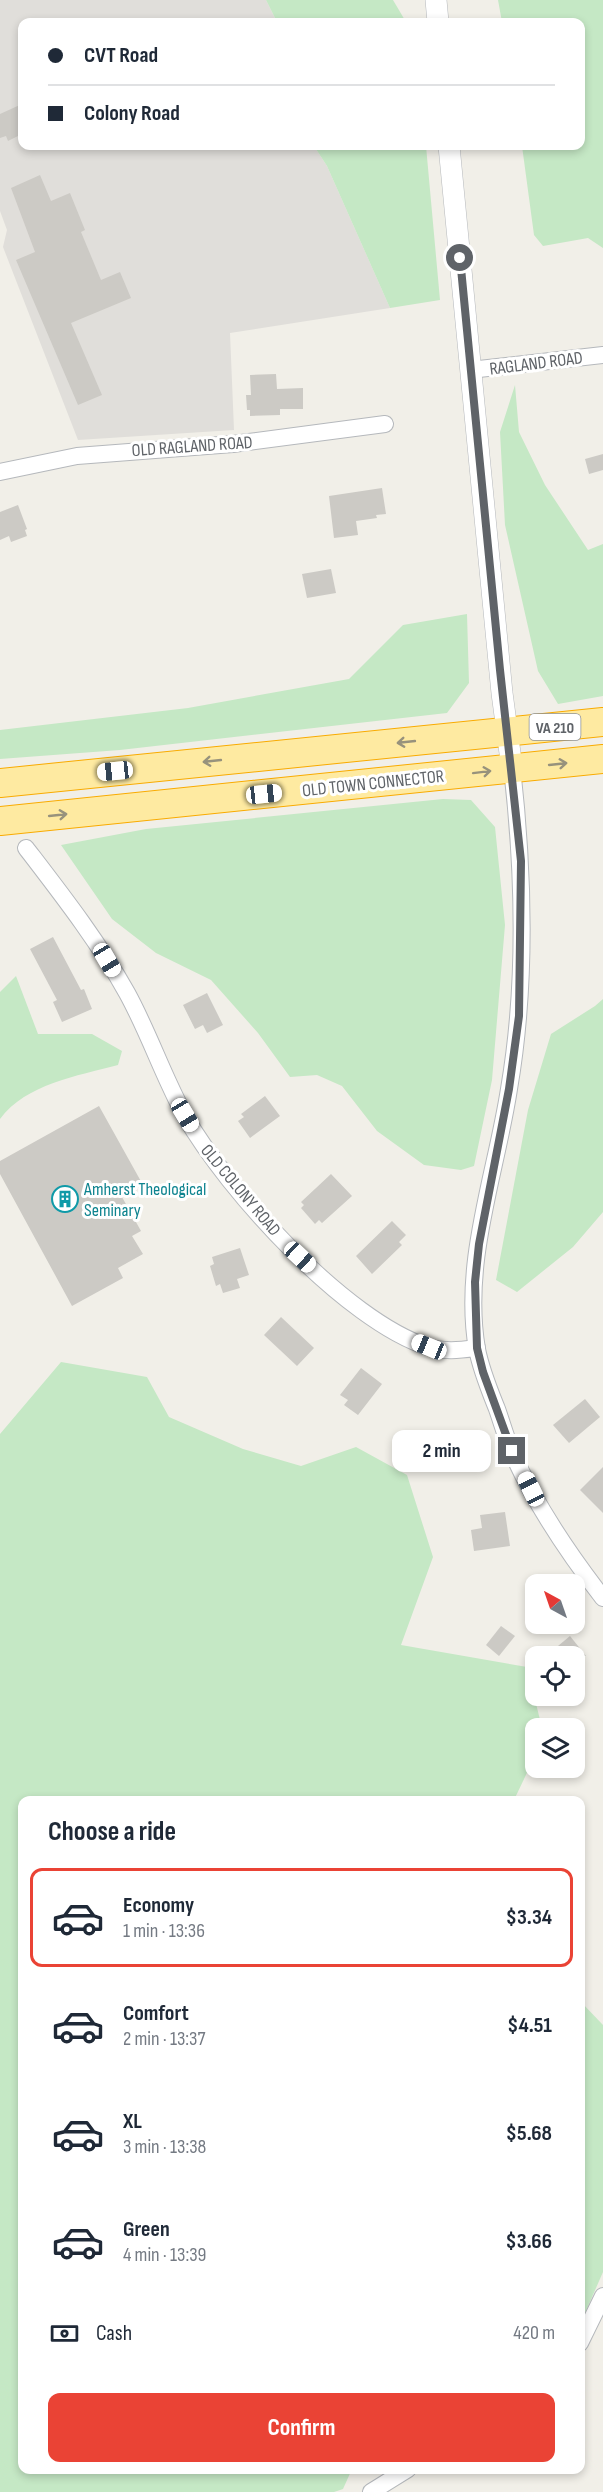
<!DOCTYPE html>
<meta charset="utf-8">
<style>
:root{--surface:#fff;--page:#f6f6f7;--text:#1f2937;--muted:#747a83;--line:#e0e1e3;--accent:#ea4335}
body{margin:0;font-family:"Sofia Sans Condensed",sans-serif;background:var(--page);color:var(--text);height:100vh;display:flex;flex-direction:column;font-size:22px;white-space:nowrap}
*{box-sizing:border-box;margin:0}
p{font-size:20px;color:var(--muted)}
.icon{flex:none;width:33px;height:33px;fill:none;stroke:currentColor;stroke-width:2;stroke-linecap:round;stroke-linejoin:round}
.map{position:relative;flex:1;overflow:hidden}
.panel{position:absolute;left:18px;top:1796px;width:567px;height:678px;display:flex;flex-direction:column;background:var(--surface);border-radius:12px;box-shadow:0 3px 9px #0003}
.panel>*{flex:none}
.guide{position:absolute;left:18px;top:18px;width:567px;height:132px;border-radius:12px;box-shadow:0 3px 9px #0003;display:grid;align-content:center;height:132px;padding:0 30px;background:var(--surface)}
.needle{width:39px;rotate:320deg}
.tools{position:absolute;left:525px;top:1574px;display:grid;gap:12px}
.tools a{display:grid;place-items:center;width:60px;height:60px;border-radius:12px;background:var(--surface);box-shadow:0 3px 9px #0003;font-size:30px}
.end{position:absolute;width:27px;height:27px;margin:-14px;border:8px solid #5f6368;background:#fff;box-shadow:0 0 0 3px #fff}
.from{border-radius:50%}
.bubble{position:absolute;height:42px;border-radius:12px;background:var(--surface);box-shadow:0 3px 9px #0003;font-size:20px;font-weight:700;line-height:42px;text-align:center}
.car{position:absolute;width:18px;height:36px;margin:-18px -9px;border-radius:8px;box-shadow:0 0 4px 2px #0007;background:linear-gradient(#fff 24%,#345 0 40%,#fff 0 76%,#345 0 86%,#fff 0)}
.guide b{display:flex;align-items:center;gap:21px;height:57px;font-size:22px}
.guide b+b{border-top:2px solid var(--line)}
.guide i{width:15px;height:15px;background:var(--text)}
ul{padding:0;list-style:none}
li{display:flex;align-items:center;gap:18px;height:99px;margin:0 12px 9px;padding:0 18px;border:3px solid transparent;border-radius:12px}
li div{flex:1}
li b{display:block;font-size:22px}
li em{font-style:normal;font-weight:700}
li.active{border-color:var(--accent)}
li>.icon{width:54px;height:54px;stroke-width:1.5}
h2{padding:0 30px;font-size:27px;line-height:72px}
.pay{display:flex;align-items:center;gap:15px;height:66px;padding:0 30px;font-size:22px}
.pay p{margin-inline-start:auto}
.cta{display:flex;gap:12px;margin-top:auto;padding:12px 30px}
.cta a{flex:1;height:69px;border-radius:12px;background:var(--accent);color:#fff;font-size:24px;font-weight:700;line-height:69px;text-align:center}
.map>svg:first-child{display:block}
.industrial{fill:#e0deda}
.green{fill:#c5e8c5}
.building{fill:#cccac5}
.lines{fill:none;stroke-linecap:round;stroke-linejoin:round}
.minor-casing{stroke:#b5b8bc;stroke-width:18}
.tertiary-casing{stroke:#b5b8bc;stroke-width:22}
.trunk-casing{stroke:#f9ab00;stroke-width:30}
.minor{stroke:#fff;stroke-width:16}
.tertiary{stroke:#fff;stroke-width:21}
.trunk{stroke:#feeaa1;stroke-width:28}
.oneway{stroke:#97927c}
.route{stroke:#5f6368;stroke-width:8}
.labels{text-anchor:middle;stroke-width:6;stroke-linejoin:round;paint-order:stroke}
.shield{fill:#fff;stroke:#8f9295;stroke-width:1.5}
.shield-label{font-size:16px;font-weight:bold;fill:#5f6368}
.street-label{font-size:18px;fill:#5f6368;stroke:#fff}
.culture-label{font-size:18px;fill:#0d838f;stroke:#fff;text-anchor:start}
</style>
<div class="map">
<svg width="603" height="2492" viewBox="0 0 603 2492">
<rect width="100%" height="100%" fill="#f1efe8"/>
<polygon class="industrial" points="0,0 266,0 277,22 22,22 22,146 314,146 327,166 390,308 230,333 234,430 78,440 3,247 7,230 0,211"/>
<g class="green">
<polygon points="266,0 393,0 406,22 277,22"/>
<polygon points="498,0 603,0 603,248 588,238 543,246 534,235 522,146 580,146 580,22 502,22"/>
<polygon points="314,146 426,146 440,300 390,308 327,166"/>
<polygon points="515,385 519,432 545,485 588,550 603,544 603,696 558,704 538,671 505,525 500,432"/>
<polygon points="467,614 469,683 447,713 120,750 0,759 0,730 188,708 349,679 403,625"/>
<polygon points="443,799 471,800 495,827 505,925 492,1080 474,1166 461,1170 424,1165 377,1131 342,1086 317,1075 290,1077 258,1033 211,980 156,953 112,919 61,845 146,829"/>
<path d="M16,976l22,58h54l30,17 -4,14c-41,11 -92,19 -118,54v-127z"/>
<polygon points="603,999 603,1212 573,1247 517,1292 496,1280 528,1110 551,1034 595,1006"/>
<polygon points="61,1362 147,1377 169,1417 243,1449 301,1466 356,1447 407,1475 433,1557 401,1645 527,1667 542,1728 536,1728 535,1756 514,1800 22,1800 22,2469 352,2469 343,2489 334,2492 0,2492 0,1434"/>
<polygon points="581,2002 603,2025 603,2272 582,2320"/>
</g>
<g class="building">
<polygon points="22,104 22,134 8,141 6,136 0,138 0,114"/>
<polygon points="40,175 51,201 70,193 85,230 81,232 101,280 120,272 131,298 71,323 102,395 78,405 16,260 35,252 11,188"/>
<polygon points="276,374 277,389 303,388 303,409 280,409 280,415 250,416 250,410 247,410 246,395 251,395 250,375"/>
<polygon points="603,454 603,470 589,474 585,459"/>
<polygon points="382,488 386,514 376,515 377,518 356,521 358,535 334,538 329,496"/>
<polygon points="18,505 27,529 25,530 27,536 11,542 9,536 0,540 0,512"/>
<polygon points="331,569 336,593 307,598 302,574"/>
<polygon points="53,937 81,990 84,989 92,1009 62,1022 53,1002 57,1000 30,949"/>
<polygon points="207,993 223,1025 207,1033 203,1025 195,1029 183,1005"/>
<polygon points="265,1096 280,1116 250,1138 238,1121 244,1117 241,1114"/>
<polygon points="99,1106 143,1185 122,1197 141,1231 132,1236 143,1254 118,1268 123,1278 72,1306 0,1174 0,1161"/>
<polygon points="331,1174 352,1196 322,1223 319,1220 315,1224 301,1208 304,1205 301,1202"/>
<polygon points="392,1221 406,1235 399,1242 402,1245 372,1274 356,1256"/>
<polygon points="240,1248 249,1275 237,1279 240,1288 223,1293 220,1284 216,1286 210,1266 214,1264 212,1257"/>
<polygon points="281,1317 314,1348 297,1366 264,1335"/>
<polygon points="361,1368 382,1384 358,1415 344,1405 348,1400 340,1395"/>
<polygon points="585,1399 600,1417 569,1443 553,1425"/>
<polygon points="603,1467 603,1513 580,1490"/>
<polygon points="505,1512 510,1546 474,1551 471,1530 482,1528 480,1515"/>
<polygon points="501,1626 515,1636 499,1656 486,1645"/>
<polygon points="570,1636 586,1656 546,1656"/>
</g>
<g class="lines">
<defs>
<g id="minor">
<polyline points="470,370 603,355"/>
<polyline points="0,472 77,456 233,444 385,424"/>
<path d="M512,768c12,106 15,216 -3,321 -13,85 -47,173 -32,260 4,21 12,40 20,60 5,14 9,29 15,43 23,52 56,101 91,146"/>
<path d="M26,848c36,47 72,93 101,145 22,40 36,83 58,123 42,74 161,205 243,231 16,5 32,3 49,1"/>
<polyline points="580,2343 603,2296"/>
<polyline points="371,2492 408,2469"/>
</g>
<g id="tertiary">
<polyline points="436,0 438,22"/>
<polyline points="449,146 502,693 512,768"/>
</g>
<g id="trunk">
<polyline points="0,783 603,722"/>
<polyline points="0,821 603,759"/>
</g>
</defs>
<use href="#minor" class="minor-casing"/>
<use href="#tertiary" class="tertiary-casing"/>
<use href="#trunk" class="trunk-casing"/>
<use href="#minor" class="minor"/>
<use href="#tertiary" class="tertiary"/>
<use href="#trunk" class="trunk"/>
</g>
<defs><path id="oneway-shaft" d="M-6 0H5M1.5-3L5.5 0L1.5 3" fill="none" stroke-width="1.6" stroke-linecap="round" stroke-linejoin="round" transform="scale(1.5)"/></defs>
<g class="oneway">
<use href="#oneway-shaft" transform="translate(406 742) rotate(174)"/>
<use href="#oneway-shaft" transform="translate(212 761) rotate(174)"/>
<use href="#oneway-shaft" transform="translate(558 764) rotate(-6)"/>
<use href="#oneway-shaft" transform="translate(482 772) rotate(-7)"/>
<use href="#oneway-shaft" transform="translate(58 815) rotate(-6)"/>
</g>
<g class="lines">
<polyline class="route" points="460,258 500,670 521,861 519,1016 509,1089 479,1244 475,1282 477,1348 483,1372 512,1451"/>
</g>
<defs>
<symbol id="building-ring" viewBox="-11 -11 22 22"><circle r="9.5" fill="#fff" stroke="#0f9aa8" stroke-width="1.5"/><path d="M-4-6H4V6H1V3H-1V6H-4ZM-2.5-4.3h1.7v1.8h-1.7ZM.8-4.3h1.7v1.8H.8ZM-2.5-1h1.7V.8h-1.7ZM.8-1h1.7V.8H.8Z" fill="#0f9aa8"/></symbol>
</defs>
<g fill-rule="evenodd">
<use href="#building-ring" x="50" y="1184" width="30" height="30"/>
</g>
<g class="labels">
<rect class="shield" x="529.5" y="714" width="51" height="26" rx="4.5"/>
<g class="shield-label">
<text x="555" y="733">VA 210</text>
</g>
<g class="street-label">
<text transform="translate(536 363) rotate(-7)" y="6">RAGLAND ROAD</text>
<text transform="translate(192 446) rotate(-4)" y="6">OLD RAGLAND ROAD</text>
<text transform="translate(373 783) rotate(-6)" y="6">OLD TOWN CONNECTOR</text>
<text transform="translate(241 1190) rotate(50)" y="6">OLD COLONY ROAD</text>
</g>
<g class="culture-label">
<text x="84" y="1195">Amherst Theological<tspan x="84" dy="21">Seminary</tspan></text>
</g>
</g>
</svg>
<div class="tools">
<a><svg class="needle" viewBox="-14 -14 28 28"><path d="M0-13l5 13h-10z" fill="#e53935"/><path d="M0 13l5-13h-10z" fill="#747a83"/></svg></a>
<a><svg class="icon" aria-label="locate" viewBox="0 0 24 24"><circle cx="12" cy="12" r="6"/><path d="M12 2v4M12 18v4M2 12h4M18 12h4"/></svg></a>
<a><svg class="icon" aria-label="layers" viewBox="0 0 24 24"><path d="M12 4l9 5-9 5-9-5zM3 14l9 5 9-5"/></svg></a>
</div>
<i class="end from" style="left:460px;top:258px"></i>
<i class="end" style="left:512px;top:1451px"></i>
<div class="bubble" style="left:392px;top:1430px;width:99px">2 min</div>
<i class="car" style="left:115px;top:771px;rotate:264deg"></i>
<i class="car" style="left:264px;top:794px;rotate:84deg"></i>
<i class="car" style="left:107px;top:960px;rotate:149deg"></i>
<i class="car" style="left:185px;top:1115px;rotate:149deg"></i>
<i class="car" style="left:300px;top:1257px;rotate:133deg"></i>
<i class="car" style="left:429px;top:1347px;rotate:292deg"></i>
<i class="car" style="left:531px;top:1489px;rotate:334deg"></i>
<div class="guide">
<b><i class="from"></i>CVT Road</b>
<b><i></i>Colony Road</b>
</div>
<section class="panel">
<h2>Choose a ride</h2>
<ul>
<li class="active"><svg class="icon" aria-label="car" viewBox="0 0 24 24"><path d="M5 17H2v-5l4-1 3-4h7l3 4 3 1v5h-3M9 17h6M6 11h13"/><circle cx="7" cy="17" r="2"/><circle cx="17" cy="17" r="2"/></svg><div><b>Economy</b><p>1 min · 13:36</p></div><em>$3.34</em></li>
<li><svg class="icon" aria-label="car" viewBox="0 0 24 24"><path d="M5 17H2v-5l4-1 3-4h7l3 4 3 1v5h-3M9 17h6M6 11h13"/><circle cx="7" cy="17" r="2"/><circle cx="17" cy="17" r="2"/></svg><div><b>Comfort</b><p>2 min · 13:37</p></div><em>$4.51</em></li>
<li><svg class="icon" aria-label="car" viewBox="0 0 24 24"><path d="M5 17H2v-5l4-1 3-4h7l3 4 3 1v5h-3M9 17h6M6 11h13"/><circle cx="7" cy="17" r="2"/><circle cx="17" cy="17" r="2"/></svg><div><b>XL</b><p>3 min · 13:38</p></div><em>$5.68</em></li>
<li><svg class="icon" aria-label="car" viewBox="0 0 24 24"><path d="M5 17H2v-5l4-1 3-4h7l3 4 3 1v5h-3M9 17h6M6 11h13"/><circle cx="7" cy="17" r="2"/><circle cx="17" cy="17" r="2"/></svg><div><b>Green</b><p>4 min · 13:39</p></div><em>$3.66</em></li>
</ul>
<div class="pay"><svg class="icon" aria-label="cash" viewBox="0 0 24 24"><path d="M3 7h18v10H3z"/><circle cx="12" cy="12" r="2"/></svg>Cash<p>420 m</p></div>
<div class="cta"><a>Confirm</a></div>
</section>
</div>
